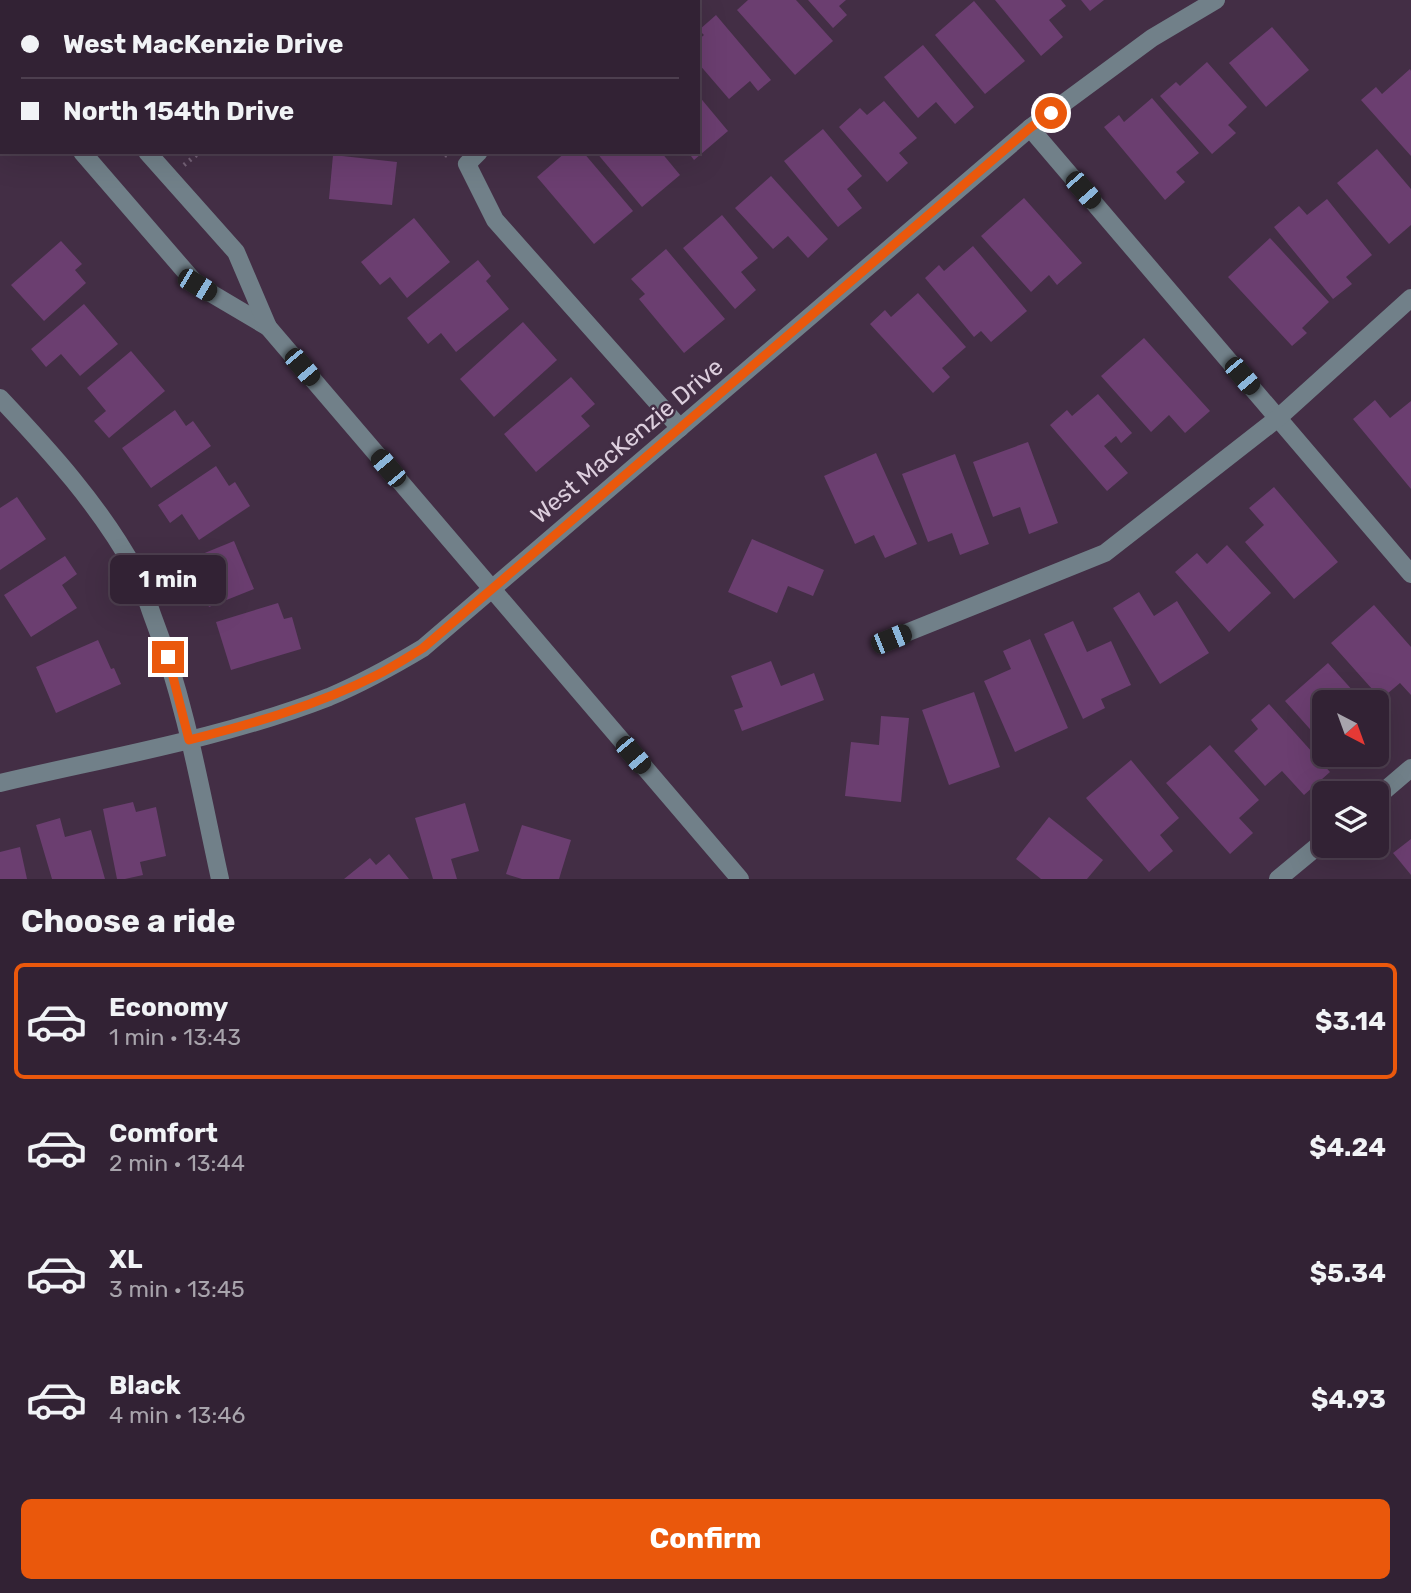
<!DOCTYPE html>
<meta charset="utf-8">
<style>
:root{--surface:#322234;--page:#3d2f40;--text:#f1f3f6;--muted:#a8a4ac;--line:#4d3f4f;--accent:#ea580c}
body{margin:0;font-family:Rubik,sans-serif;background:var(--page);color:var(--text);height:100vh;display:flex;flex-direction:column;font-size:26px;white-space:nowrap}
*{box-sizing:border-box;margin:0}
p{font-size:23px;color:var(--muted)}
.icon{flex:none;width:38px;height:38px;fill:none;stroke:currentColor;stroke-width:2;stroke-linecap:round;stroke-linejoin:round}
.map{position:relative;height:879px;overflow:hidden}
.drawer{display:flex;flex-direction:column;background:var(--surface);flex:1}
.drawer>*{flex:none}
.guide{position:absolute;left:0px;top:0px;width:700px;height:154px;box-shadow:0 7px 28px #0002,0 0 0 2px var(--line);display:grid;align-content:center;height:154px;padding:0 21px;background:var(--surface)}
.needle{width:46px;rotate:139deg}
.controls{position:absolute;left:1312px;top:690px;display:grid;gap:14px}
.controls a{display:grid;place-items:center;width:77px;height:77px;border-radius:10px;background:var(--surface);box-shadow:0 7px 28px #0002,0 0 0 2px var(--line);font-size:35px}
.end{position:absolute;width:32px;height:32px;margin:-16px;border:9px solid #ea580c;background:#fff;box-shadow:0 0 0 4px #fff}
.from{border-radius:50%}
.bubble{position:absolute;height:49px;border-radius:10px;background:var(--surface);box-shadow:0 7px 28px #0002,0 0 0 2px var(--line);font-size:23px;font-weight:700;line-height:49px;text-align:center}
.car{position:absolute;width:21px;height:42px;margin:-21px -10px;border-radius:9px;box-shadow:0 0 5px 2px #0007;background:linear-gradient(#222 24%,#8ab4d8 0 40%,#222 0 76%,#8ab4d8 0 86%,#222 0)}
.guide b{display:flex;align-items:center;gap:24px;height:66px;font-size:26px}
.guide b+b{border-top:2px solid var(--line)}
.guide i{width:18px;height:18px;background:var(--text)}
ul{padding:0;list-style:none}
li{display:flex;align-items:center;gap:21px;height:116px;margin:0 14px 10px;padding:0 7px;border:4px solid transparent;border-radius:10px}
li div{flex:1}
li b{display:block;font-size:26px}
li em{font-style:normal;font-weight:700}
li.active{border-color:var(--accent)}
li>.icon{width:63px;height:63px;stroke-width:1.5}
h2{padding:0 21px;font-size:32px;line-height:84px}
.primary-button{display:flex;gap:14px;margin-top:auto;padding:14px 21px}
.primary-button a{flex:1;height:80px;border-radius:10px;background:var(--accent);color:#fff;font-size:28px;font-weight:700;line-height:80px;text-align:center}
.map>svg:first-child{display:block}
.green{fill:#275a42}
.building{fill:#6b3e70}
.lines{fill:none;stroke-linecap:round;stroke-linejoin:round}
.path{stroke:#756277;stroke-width:4.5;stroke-dasharray:2 5;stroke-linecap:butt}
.minor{stroke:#718089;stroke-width:18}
.route{stroke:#ea580c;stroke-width:9}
.labels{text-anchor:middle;stroke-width:5;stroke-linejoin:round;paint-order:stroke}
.street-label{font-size:24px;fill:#dccedd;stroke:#432e45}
</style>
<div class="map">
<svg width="1411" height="879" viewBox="0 0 1411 879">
<rect width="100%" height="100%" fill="#432e45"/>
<polygon class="green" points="118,0 354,0 352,2 119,2"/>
<g class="building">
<polygon points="748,0 796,0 833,41 795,75 737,10"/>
<polygon points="808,0 846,0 839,6 847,15 833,28"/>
<polygon points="995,0 1061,0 1066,6 1049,20 1063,37 1041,56"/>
<polygon points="1081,0 1104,0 1090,11"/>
<polygon points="974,1 1025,61 985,94 935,35"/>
<polygon points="716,15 771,80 758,91 750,81 729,99 698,63 698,40 704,35 699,30"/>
<polygon points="1272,27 1309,70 1266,107 1229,63"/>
<polygon points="923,45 974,107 955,124 936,102 918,118 884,77"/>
<polygon points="1207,62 1247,107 1228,125 1236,133 1212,154 1160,96 1176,82 1180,86"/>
<polygon points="1410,69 1411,71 1411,156 1361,100 1376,87 1382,94"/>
<polygon points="698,95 728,131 694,160 688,152 698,152"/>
<polygon points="1152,98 1199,153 1176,172 1185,182 1165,200 1104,127 1119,115 1124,122"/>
<polygon points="884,101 917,138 899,153 908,163 887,182 839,127 860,108 867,115"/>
<polygon points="823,129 862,176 847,189 862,208 838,227 784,161"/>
<polygon points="1377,149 1411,189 1411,225 1389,244 1337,183"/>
<polygon points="566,152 583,152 633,211 594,244 537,177"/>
<polygon points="596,152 661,152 680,175 642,207"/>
<polygon points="333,155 397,162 392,205 329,199"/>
<polygon points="771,176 828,239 808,258 788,236 773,249 735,208"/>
<polygon points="1024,198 1082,263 1057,285 1049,275 1031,292 981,236"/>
<polygon points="1327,199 1372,255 1346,277 1352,284 1333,299 1274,227 1299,206 1307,215"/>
<polygon points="722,215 758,258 741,272 756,290 735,309 683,248"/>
<polygon points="414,218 450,262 407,298 390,277 380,285 361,262"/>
<polygon points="1270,238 1329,302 1302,328 1307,333 1292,346 1228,277"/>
<polygon points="61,241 82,264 75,270 86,283 44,321 11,285"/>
<polygon points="973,246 1027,311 991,342 981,331 974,337 925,278 939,265 944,271"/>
<polygon points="666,249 725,319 684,353 639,299 645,294 631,279"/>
<polygon points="478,260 491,276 486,281 509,309 456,352 441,333 428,344 407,318"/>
<polygon points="918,293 966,347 942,368 950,377 933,393 870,324 885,310 891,317"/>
<polygon points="84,304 118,344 80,376 61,354 46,367 31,349"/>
<polygon points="523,322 557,360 494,417 460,379"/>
<polygon points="1144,338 1210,411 1185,433 1169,415 1151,432 1101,376"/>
<polygon points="131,351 165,391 109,438 94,421 106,411 87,388"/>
<polygon points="571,377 595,404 581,416 590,426 536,472 504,434"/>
<polygon points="1098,394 1132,433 1121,443 1116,436 1104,446 1128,473 1107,491 1050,425 1067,410 1072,416"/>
<polygon points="1375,400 1390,418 1411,401 1411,489 1353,419"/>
<polygon points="175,410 186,426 193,421 211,446 151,488 122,448"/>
<polygon points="1028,442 1058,523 1029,534 1020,507 993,517 973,462"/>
<polygon points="876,453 917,544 885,558 874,535 855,544 824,476"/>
<polygon points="955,454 989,544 960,555 952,533 928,542 902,474"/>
<polygon points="216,466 229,486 235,482 250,506 199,540 182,514 170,523 158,505"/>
<polygon points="1274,487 1338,562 1294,599 1245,542 1264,525 1249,508"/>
<polygon points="17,497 46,539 0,570 0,508"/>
<polygon points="752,539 824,570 813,596 788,586 777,613 728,592"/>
<polygon points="234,541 254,589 209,607 190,559"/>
<polygon points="1227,545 1271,593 1229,632 1175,572 1197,553 1207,564"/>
<polygon points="65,556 77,574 62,585 77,608 31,637 4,595"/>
<polygon points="1139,592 1154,616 1177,601 1209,653 1160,684 1113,608"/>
<polygon points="278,603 284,619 292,617 301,649 231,670 216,622"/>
<polygon points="1374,605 1411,647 1411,695 1400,683 1381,699 1331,643"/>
<polygon points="1073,621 1087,652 1111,641 1131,685 1101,699 1105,708 1083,719 1044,634"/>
<polygon points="1030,639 1068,728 1015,752 984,681 1011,669 1003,651"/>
<polygon points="98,640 111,669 114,668 121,684 56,713 36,667"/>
<polygon points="771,661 781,686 814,673 824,700 742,731 734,710 743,707 731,676"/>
<polygon points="1328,663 1363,702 1325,702 1325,746 1285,701"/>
<polygon points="974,692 1000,767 949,785 922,710"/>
<polygon points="1269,704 1330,772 1304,795 1282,771 1265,786 1234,751 1258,729 1251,720"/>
<polygon points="881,716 909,718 901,802 845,796 851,742 879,745"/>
<polygon points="1210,745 1259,800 1239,818 1253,833 1230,854 1166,783"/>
<polygon points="1333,754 1346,754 1339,761"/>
<polygon points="1131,760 1179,818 1160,835 1173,851 1149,872 1086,798"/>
<polygon points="133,802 136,812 156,807 166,856 140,862 143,875 125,879 117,879 103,809"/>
<polygon points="465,803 479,851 451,859 457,879 433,879 415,818"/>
<polygon points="1049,817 1103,860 1087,879 1041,879 1016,859"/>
<polygon points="60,818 65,837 91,830 105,879 52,879 36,825"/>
<polygon points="522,825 571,840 559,879 522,879 506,874"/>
<polygon points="1411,839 1411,875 1393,853"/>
<polygon points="20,847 27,879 0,879 0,852"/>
<polygon points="389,854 409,879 344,879 370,858 376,865"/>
</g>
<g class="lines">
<g class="path">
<polyline points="439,152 450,157"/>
<polyline points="184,165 200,152"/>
</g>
<g class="minor">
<polyline points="11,0 13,2"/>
<polyline points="659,2 661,0"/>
<polyline points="0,57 2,59"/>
<polyline points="1030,128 1411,574"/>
<polyline points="82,152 197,285 268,327"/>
<polyline points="147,152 236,252 268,327 740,879"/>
<polyline points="479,152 467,164 495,220 680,428"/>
<path d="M0,398c50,53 100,108 135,172 8,16 13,34 19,50 32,83 47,173 66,259"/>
<polyline points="891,639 1105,553 1278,418 1411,298"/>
<path d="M0,783c110,-26 224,-45 329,-86 33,-14 64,-31 94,-49l607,-520 122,-90 64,-38"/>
<polyline points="1377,797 1411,768"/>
<polyline points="1278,879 1325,840"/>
</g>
</g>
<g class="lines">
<path class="route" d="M168,657l21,83c63,-16 129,-35 188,-65 16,-8 31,-18 46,-27l607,-520 21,-15"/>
</g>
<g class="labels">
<g class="street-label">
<text transform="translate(627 441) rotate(-40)" y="8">West MacKenzie Drive</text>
</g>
</g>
</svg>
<div class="controls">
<a><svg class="needle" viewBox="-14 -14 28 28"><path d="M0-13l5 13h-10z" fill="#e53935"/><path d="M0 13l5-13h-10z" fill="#a8a4ac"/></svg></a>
<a><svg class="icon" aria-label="layers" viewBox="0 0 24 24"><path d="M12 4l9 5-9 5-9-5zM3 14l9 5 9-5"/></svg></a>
</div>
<i class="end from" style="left:1051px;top:113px"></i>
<i class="end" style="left:168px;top:657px"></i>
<div class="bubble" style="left:110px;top:555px;width:116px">1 min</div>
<i class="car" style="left:1083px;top:190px;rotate:139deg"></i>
<i class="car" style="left:197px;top:285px;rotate:121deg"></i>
<i class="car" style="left:302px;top:367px;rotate:140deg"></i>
<i class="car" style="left:1242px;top:376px;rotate:140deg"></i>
<i class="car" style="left:388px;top:468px;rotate:320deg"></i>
<i class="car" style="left:891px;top:639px;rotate:68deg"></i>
<i class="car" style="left:633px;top:755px;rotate:140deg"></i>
<div class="guide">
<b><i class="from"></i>West MacKenzie Drive</b>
<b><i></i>North 154th Drive</b>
</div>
</div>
<section class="drawer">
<h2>Choose a ride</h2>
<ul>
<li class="active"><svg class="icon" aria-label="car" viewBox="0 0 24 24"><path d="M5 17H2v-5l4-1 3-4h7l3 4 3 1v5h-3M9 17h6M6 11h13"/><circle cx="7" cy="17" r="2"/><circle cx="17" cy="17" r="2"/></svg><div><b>Economy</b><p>1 min · 13:43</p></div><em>$3.14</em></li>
<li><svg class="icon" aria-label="car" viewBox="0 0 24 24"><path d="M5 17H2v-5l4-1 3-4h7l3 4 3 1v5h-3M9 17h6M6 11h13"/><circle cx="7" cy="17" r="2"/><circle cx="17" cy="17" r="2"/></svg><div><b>Comfort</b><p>2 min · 13:44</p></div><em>$4.24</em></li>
<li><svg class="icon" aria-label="car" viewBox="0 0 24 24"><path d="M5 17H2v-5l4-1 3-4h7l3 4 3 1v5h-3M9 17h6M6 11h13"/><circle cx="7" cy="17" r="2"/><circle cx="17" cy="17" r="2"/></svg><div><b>XL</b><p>3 min · 13:45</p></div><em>$5.34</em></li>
<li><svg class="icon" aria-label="car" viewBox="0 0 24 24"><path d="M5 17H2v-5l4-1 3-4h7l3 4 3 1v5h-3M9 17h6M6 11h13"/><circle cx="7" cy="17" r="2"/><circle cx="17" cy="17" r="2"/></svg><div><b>Black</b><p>4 min · 13:46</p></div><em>$4.93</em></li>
</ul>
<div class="primary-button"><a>Confirm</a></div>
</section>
